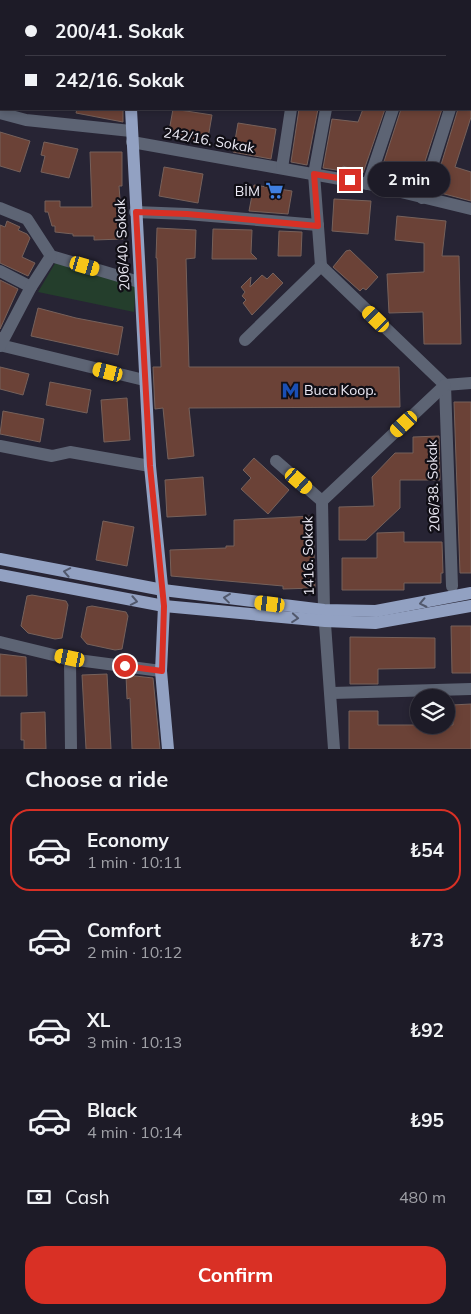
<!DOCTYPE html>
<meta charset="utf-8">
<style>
:root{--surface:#1d1b27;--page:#25242f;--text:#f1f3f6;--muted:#a0a1a7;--line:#3b3944;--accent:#d93025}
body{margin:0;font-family:Mulish,sans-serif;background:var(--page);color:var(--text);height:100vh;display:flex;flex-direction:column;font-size:19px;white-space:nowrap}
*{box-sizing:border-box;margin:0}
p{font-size:16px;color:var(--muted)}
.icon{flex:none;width:28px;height:28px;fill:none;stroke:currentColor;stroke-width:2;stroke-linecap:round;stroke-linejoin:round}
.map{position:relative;height:749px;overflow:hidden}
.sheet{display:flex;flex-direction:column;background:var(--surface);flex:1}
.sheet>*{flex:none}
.hud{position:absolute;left:0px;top:0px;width:471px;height:110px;box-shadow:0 2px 8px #0003,0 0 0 1px var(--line);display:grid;align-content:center;height:110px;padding:0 25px;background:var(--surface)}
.tools{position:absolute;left:410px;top:689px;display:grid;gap:10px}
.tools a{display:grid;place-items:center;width:45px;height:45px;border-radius:50%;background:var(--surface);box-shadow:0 2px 8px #0003,0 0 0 1px var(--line);font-size:25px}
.end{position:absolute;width:22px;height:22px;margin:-11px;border:6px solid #d93025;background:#fff;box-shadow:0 0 0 2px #fff}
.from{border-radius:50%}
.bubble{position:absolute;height:35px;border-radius:18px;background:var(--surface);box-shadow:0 2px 8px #0003,0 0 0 1px var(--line);font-size:16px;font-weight:700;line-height:35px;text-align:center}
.car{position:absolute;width:15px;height:30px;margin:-15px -8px;border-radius:6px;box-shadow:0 0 4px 1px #0007;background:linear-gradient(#f5c518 24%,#345 0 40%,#f5c518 0 76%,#345 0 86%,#f5c518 0)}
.hud b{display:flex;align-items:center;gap:18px;height:48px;font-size:19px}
.hud b+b{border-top:1px solid var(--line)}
.hud i{width:12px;height:12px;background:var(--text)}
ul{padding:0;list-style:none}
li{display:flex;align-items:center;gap:15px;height:82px;margin:0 10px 8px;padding:0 15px;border:2px solid transparent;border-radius:20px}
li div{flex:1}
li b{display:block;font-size:19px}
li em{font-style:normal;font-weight:700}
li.on{border-color:var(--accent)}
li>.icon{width:45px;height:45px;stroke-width:1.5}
h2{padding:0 25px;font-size:22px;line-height:60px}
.pay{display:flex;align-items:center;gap:12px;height:55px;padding:0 25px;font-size:19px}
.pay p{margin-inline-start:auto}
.button{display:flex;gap:10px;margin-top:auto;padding:10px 25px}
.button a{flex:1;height:58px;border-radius:20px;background:var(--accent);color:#fff;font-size:20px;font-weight:700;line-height:58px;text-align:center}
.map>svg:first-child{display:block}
.green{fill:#243e2c}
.building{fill:#6b4237;stroke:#76615b}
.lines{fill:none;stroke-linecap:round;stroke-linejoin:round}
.minor{stroke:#5d6474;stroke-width:12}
.major{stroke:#92a1c2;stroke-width:12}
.oneway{stroke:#51586c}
.route{stroke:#d93025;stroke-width:6}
.labels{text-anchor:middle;stroke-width:4.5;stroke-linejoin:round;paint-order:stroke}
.street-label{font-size:14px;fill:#eceaf5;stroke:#100e15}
.poi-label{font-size:14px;fill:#eceaf5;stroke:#100e15;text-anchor:end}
</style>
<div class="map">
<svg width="471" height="749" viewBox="0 0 471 749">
<rect width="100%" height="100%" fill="#272434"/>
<polygon class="green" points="57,260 136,283 134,312 38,292"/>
<g class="building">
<polygon points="77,109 123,109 123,122 76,113"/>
<polygon points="173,109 212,115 207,144 168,137"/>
<polygon points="299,109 318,109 307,165 291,162"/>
<polygon points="363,109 385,109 363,173 343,166 343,171 323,168 332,119 358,122"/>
<polygon points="401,109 442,109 419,180 408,176 405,185 379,177"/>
<polygon points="458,109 471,109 471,117 455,167 471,172 471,201 433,191"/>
<polygon points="238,123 276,129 271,159 233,152"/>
<polygon points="0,132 30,141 20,172 0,166"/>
<polygon points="44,142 78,149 69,178 41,172 45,156 41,155"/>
<polygon points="90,152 122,152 122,186 119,186 123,239 94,240 94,236 73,236 73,234 55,232 55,226 52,226 48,212 45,212 45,201 60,201 60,207 92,207"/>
<polygon points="164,167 203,174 198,203 159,196"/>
<polygon points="254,185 292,191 288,214 249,211"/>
<polygon points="334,199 371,201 368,234 332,231"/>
<polygon points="397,216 446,221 442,256 459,256 461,344 424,344 423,312 389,313 387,274 424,272 424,243 395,240"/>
<polygon points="7,221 20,227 18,230 27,234 30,238 22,257 35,263 28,276 0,263 0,225 5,227"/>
<polygon points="157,228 196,230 195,258 186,259 189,367 399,367 400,407 189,408 194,456 168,459 163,408 155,409 153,367 161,367 157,258 156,258"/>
<polygon points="213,229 252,230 251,253 257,259 212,259"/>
<polygon points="279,231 302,232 301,256 278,256"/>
<polygon points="350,250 378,277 366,290 363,288 360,291 333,267 346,251"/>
<polygon points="273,273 283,283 252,315 243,303 246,300 242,296 245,292 241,287 251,277 250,287 262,275 267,279"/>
<polygon points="0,280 18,289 0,329"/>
<polygon points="38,308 76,318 123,327 118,355 31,336"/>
<polygon points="0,367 29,374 23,395 0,389"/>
<polygon points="50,382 91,390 87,413 46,405"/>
<polygon points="127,398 130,440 104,442 101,400"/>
<polygon points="454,402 471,402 471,573 460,573"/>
<polygon points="3,411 44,419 40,442 0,434"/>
<polygon points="439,436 440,480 400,480 400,508 366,540 339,540 339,507 374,506 372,477 395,453 413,453 413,437"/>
<polygon points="254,458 289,490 268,514 241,489 251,478 243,470"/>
<polygon points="203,477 206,515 167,517 165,480"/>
<polygon points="313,516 315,588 283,589 283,586 171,576 170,550 226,548 226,546 234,546 234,520"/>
<polygon points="103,521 134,527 127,566 96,560"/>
<polygon points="404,532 404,542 442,542 443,573 441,573 441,583 404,583 404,590 342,590 342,558 377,558 377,533"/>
<polygon points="32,595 66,601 68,605 62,638 55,639 28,633 21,626 27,596"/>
<polygon points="92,606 126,612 128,616 122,649 115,650 87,644 81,637 87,607"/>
<polygon points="451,626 471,626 471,673 452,673"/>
<polygon points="350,637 435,638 435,668 378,669 378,684 350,684"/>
<polygon points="0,654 26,657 27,696 0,696"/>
<polygon points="107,674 111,749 86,749 82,675"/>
<polygon points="126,675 153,678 160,749 132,749 130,698 127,699"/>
<polygon points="471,704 471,749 349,749 349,711 378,711 378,725 453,725 452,705"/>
<polygon points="45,712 46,749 24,749 24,740 21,740 21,713"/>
</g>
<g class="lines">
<g class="minor">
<polyline points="21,0 21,1"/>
<polyline points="260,1 260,0"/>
<polyline points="308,1 308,0"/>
<polyline points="432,1 433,0"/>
<polyline points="470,56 471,54"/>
<polyline points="470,87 471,88"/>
<polyline points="0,113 26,120 131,131"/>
<polyline points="132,142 368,184 471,209"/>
<polyline points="282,168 291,109"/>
<polyline points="368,184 393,109"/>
<polyline points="422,198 450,109"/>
<polyline points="0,208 27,219 51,256 139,282"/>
<polyline points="135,212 187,214 318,225"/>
<polyline points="321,266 445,385"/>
<polyline points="321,266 314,174 326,109"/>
<polyline points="0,271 31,287"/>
<polyline points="0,338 0,345 144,380"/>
<polyline points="245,340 321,266"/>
<polyline points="0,346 31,287 51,256"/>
<polyline points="445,385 452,586"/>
<polyline points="445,385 471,383"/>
<polyline points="0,446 52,456 70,452 150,466"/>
<polyline points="276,461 322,501"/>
<polyline points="0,642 70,659 161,671"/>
<polyline points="70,659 71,749"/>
<polyline points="332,693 471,689"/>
<polyline points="334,749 324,610 322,501 445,385"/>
</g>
<g class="major">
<polyline points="133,1 133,0"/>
<polyline points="131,109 150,466 164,606 161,671 168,749"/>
<polyline points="0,559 163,590 324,610 376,611 471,593"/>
<polyline points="0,575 164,606 325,621 375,623 471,606"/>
</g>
</g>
<defs><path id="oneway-chevron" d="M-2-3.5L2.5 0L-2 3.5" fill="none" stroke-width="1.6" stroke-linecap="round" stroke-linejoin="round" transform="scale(1.25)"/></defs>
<g class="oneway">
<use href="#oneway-chevron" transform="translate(67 572) rotate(-169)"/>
<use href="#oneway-chevron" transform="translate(227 598) rotate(-173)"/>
<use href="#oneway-chevron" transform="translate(134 601) rotate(11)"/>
<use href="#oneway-chevron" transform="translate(423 603) rotate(168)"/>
<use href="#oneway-chevron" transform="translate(295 618) rotate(5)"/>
</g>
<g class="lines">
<polyline class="route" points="125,666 162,671 164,606 150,466 136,212 187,214 318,226 314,174 350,180"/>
</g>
<defs>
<symbol id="supermarket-bare" viewBox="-9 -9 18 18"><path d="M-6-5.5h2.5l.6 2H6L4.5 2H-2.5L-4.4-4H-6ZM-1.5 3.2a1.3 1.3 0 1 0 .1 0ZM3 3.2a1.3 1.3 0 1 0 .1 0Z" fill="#3f7fe0" stroke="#100e15" stroke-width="2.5" paint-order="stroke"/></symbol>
<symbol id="metro-bare" viewBox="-9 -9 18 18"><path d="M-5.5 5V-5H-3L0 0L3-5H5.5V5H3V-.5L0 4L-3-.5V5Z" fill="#1a4fb4" stroke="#100e15" stroke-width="2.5" paint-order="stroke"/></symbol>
</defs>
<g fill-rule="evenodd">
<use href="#supermarket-bare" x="262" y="178" width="25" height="25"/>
<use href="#metro-bare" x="278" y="378" width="25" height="25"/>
</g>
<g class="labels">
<g class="street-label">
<text transform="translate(209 140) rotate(10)" y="5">242/16. Sokak</text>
<text transform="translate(122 245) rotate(-93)" y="5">206/40. Sokak</text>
<text transform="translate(433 486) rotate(-92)" y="5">206/38. Sokak</text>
<text transform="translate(308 556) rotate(-91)" y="5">1416. Sokak</text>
</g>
<g class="poi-label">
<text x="260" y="196">BİM</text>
<text x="304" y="395" text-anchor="start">Buca Koop.</text>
</g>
</g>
</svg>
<div class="tools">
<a><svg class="icon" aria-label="layers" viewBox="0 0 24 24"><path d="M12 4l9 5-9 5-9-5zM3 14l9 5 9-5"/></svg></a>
</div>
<i class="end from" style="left:125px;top:666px"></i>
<i class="end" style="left:350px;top:180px"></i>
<div class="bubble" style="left:368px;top:162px;width:82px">2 min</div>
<i class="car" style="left:85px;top:266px;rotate:106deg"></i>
<i class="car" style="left:376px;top:319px;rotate:314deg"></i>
<i class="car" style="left:108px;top:372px;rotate:284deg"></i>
<i class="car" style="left:404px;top:424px;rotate:227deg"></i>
<i class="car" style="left:299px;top:481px;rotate:131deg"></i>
<i class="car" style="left:270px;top:604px;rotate:277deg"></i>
<i class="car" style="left:70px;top:658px;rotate:282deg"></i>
<div class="hud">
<b><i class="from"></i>200/41. Sokak</b>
<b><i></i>242/16. Sokak</b>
</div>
</div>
<section class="sheet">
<h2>Choose a ride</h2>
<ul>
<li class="on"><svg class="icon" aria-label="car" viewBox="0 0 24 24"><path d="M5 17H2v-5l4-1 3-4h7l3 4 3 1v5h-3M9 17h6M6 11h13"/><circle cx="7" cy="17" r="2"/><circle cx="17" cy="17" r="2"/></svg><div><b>Economy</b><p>1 min · 10:11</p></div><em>₺54</em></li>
<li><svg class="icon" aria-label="car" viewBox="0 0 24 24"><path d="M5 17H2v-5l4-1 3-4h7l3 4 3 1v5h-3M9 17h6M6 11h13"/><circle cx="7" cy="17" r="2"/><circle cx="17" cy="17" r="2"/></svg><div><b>Comfort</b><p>2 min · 10:12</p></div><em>₺73</em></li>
<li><svg class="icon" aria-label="car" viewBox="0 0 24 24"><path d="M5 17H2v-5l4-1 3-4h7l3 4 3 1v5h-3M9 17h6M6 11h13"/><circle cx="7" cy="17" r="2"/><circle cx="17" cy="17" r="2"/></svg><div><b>XL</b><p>3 min · 10:13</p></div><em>₺92</em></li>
<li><svg class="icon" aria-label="car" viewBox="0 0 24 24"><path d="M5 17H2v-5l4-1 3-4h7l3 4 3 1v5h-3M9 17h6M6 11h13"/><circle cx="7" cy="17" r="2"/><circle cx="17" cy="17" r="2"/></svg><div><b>Black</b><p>4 min · 10:14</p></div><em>₺95</em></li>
</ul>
<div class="pay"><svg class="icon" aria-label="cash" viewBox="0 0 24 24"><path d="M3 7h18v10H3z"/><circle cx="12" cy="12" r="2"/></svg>Cash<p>480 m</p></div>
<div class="button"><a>Confirm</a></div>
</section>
